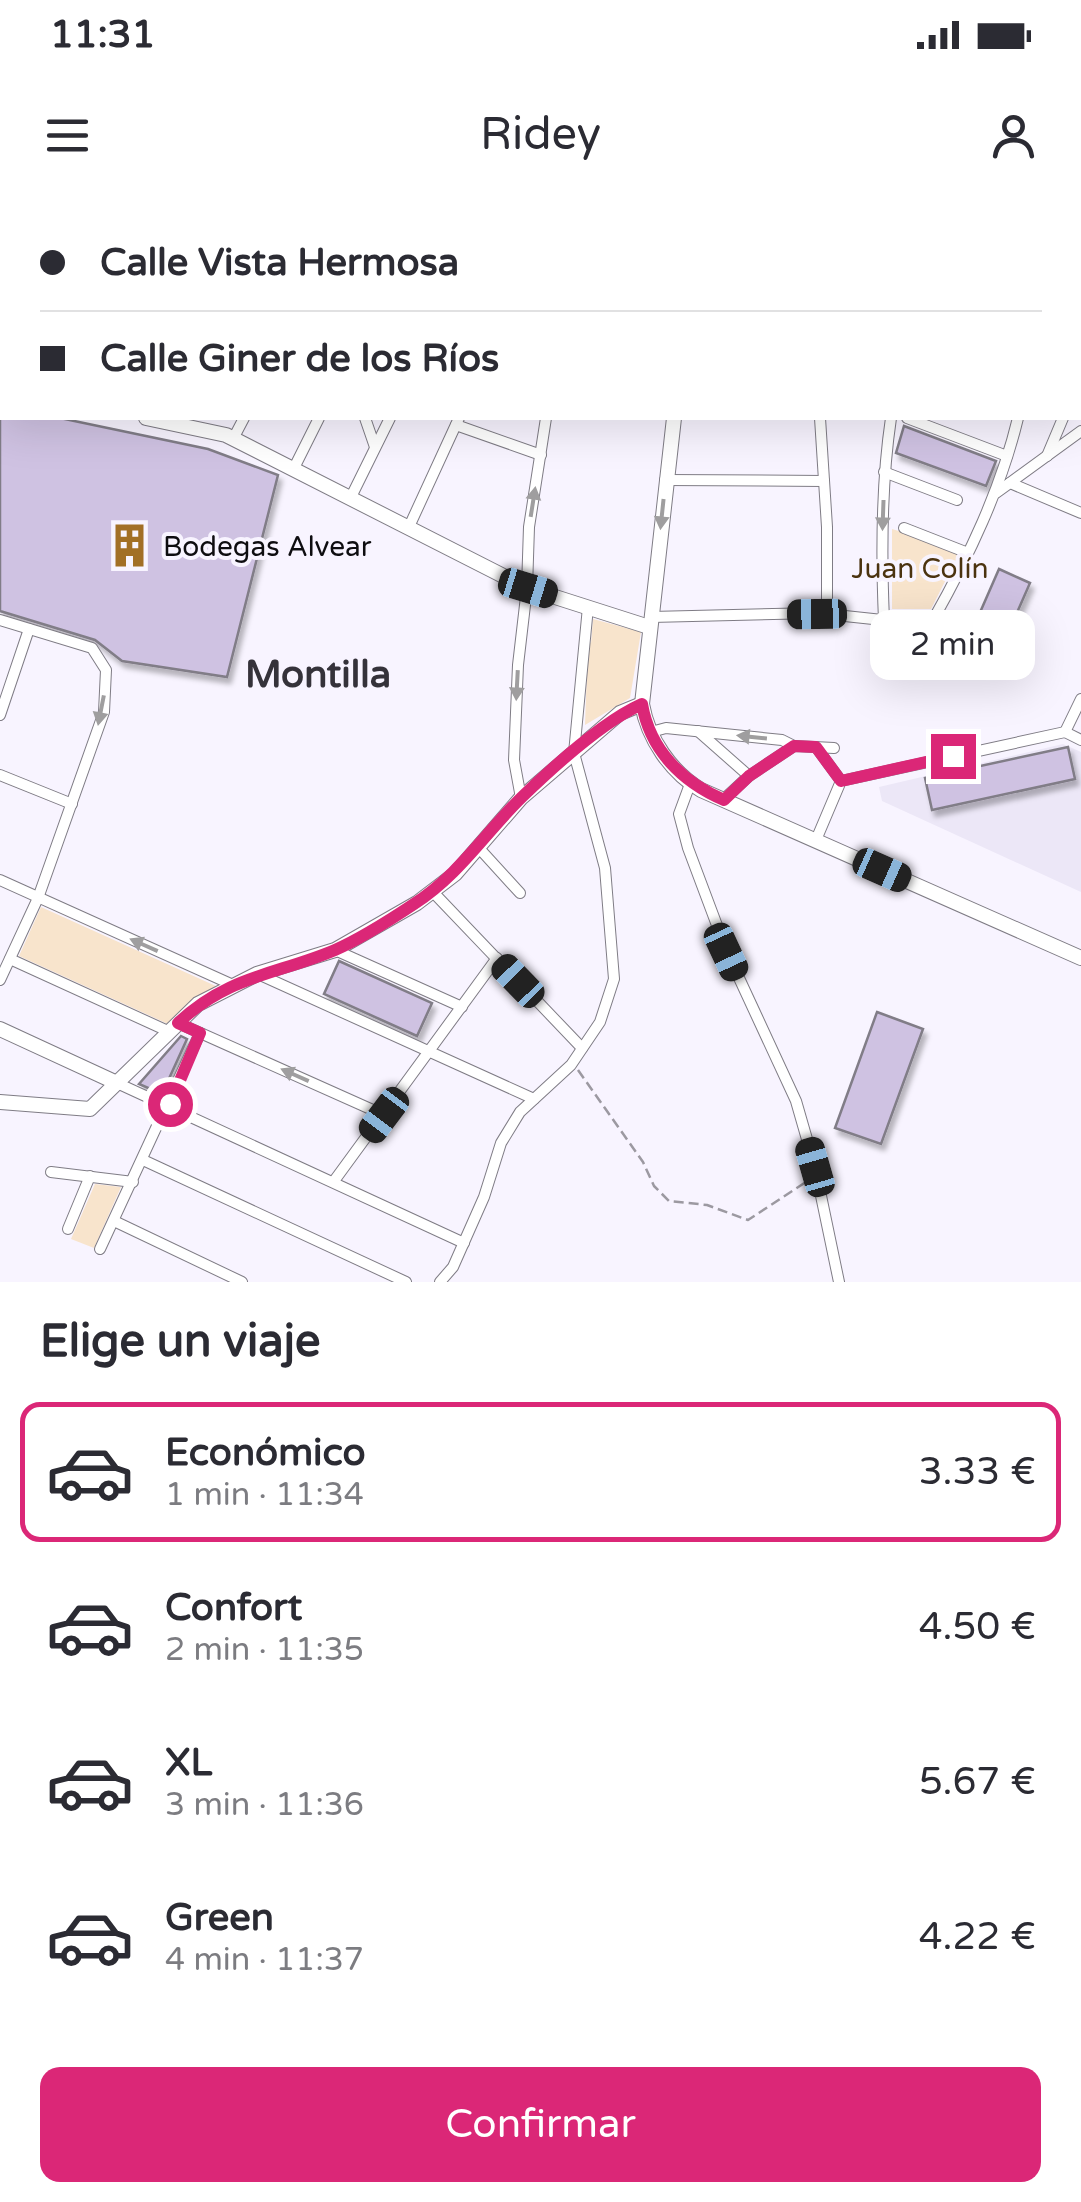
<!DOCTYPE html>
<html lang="es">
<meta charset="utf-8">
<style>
:root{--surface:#fff;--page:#f2f2f3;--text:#2b2b33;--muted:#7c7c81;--line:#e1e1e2;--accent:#db2777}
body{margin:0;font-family:"Varela Round",sans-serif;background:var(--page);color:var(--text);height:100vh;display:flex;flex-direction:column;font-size:38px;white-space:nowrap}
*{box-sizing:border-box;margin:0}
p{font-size:32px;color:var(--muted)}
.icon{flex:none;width:55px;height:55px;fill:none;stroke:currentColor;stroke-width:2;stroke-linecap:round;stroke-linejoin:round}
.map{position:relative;height:1082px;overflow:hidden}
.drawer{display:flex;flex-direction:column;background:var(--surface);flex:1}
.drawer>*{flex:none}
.top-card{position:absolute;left:0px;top:0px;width:1082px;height:220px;box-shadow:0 10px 40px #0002;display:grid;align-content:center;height:220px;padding:0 40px;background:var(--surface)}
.end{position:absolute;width:45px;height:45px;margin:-22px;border:12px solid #db2777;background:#fff;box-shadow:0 0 0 5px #fff}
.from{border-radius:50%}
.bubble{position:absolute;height:70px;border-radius:20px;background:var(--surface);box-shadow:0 10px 40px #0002;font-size:32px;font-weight:600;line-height:70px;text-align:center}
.car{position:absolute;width:30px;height:60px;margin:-30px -15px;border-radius:12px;box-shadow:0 0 8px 2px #0007;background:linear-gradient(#222 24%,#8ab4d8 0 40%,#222 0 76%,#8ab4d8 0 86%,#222 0)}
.top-card b{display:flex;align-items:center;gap:35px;height:95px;font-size:38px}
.top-card b+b{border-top:2px solid var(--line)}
.top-card i{width:25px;height:25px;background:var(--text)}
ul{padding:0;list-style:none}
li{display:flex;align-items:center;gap:30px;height:140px;margin:0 20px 15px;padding:0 20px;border:5px solid transparent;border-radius:20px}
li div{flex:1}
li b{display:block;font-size:38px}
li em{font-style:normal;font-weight:600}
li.current{border-color:var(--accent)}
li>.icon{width:90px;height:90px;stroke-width:1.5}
h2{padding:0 40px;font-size:45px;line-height:120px}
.action{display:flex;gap:20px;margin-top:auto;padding:20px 40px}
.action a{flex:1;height:115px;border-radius:20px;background:var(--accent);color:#fff;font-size:40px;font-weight:600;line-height:115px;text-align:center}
.status{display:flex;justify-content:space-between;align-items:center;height:70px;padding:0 50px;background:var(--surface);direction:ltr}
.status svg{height:28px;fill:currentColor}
header{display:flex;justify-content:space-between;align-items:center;height:130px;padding:0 40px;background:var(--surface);font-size:45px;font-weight:600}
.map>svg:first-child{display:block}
.built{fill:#ece7f7}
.green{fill:#f8e4cc}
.building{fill:#cfc2e2;stroke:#817d87;stroke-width:2.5;filter:url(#shadow)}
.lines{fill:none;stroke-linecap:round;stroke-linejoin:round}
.street-casing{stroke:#7f7c85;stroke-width:12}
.secondary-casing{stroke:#7f7c85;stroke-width:16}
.path{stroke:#9c99a1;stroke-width:2.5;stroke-dasharray:10 5;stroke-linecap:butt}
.street{stroke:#fff;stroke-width:10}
.secondary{stroke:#fff;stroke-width:14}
.oneway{fill:#9f9e9f}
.route{stroke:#db2777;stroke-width:12}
.labels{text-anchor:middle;stroke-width:8;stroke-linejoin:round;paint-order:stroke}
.poi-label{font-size:28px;fill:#0e0d10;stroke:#f8f4ff;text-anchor:start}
.park-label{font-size:28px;fill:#4b330f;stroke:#f8f4ff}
.district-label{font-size:38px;font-weight:bold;fill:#35323a;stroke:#f8f4ff}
</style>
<div class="status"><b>11:31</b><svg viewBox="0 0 49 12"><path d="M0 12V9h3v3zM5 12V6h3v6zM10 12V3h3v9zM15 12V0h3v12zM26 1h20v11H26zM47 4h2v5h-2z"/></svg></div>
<header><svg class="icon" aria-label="menu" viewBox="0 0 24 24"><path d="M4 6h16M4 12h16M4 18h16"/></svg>Ridey<svg class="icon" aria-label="person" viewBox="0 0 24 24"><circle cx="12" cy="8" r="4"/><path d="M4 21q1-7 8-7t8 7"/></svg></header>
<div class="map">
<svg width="1081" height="1082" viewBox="0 0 1081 1082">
<defs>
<filter id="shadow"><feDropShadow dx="3.5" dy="6" stdDeviation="2.5" flood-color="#0004"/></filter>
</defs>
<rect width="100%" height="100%" fill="#f8f4ff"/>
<polygon class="built" points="1063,544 1081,552 1081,692 882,601 879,587"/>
<g class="green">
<polygon points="892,329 961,350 931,409 892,409"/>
<polygon points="593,419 641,432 630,498 585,525 588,440 591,443"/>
<polygon points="41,707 218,787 193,799 168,824 19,756"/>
<polygon points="95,984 121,987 94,1048 71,1039"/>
</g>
<g class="building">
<polygon points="0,218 60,218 208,249 278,275 227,477 122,461 95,440 0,411"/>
<polygon points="904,226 996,261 986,286 896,253"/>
<polygon points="999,369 1030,383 1002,447 971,433"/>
<polygon points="1068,547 1075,579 932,610 925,578"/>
<polygon points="339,761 432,803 417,836 324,794"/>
<polygon points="877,812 923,829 881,944 835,928"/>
<polygon points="181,836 187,839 162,894 139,884"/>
</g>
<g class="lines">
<defs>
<g id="street">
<polyline points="16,0 19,2"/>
<polyline points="265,0 270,2"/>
<polyline points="319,0 320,2"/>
<polyline points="369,0 374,2"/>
<polyline points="604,0 612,2"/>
<polyline points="812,0 812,2"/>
<polyline points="1052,0 1071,2"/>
<polyline points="203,2 205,0"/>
<polyline points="1080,4 1081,4"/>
<polyline points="1080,177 1081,175"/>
<polyline points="365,218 375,247"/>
<polyline points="820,218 827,327 827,415"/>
<polyline points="907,218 1007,256"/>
<polyline points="456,225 541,255"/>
<polyline points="233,239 244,218"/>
<polyline points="1047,256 1063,218"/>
<polyline points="293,270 319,218"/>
<polyline points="884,272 957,300"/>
<polyline points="665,280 824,281"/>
<polyline points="1010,283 1081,313"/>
<polyline points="996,293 1081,231"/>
<polyline points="350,299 390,218"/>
<polyline points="904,328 968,353"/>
<polyline points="408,329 459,218"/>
<path d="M651,417l166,-4 84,9 32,-2c36,-64 68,-131 85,-202"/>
<polyline points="0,420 92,448 106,470 104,512 38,698 0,780"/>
<path d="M884,420c-3,-68 -3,-135 7,-202"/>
<polyline points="0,515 29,429"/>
<polyline points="698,531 749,576"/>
<polyline points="651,532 666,528 782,540 794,546 749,576 723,600"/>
<polyline points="1065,532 1081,499"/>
<polyline points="1065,532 1081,540"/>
<polyline points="794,546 834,548"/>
<polyline points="816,547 841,581"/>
<polyline points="0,575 72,604"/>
<polyline points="690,584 679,614 688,648 727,752 796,901 815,967 839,1082"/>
<polyline points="521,598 514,560 518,465 527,388 529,327 546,218"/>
<polyline points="816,640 841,581 1065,532"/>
<polyline points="478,647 520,693"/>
<polyline points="0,680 233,785"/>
<polyline points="432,691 582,848"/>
<polyline points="335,750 462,807"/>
<polyline points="10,759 170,832"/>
<polyline points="258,774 534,899"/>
<polyline points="178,823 384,915"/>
<polyline points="117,883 464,1043"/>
<polyline points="143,960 406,1082"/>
<polyline points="51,972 133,982"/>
<polyline points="334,981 497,758"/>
<polyline points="114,1021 242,1082"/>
<polyline points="68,1029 90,976"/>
<polyline points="100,1049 200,833"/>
<polyline points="440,1082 453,1067 484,997 501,943 520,912 571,865 600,822 614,779 605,668 574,553 588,407"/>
</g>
<g id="secondary">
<polyline points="131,2 133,0"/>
<polyline points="690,2 690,0"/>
<polyline points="0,161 2,160"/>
<polyline points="0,189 2,187"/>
<polyline points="146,218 226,235 527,388 649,427"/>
<path d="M674,218l-32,286c6,35 29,68 59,86l380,168"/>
<polyline points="0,829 117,883"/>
<polyline points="0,902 90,909 198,804 257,774 335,750 417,703 455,674 521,598 620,513 642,504"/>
</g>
</defs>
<use href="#street" class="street-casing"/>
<use href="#secondary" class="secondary-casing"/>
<g class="path">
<polyline points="98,0 101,2"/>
<polyline points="578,870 643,962 654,986 669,1001 707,1005 748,1020 809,980"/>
</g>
<use href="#street" class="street"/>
<use href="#secondary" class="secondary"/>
</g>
<defs><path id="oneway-solid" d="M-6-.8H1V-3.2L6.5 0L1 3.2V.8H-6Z" transform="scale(2.5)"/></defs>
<g class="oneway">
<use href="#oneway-solid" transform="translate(533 302) rotate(-81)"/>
<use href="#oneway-solid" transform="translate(662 314) rotate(96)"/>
<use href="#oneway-solid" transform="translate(883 315) rotate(92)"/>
<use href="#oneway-solid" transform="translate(517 485) rotate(93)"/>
<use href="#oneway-solid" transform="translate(101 510) rotate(101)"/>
<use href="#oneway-solid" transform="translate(752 537) rotate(-174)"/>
<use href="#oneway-solid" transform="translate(144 745) rotate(-156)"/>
<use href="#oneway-solid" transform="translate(295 875) rotate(-156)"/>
</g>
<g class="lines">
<path class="route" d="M170,904l30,-71 -22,-10c51,-48 98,-48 157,-73 27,-12 55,-30 79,-46 45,-29 71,-71 108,-107 31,-30 82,-76 120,-93 8,46 40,78 82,96l25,-24 45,-30 22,1 25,34 112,-25"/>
</g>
<defs>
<symbol id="building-bare" viewBox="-9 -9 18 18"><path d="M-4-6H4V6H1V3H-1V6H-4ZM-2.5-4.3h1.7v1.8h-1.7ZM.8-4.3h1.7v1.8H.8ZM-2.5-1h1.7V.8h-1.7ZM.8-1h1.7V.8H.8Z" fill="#a26f26" stroke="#f8f4ff" stroke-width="2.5" paint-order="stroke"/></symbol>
</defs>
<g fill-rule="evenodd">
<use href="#building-bare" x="98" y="314" width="63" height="63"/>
</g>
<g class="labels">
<g class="poi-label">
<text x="163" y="356">Bodegas Alvear</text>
</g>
<g class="park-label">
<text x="920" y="378">Juan Colín</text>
</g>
<g class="district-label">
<text x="318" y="487">Montilla</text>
</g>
</g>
</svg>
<i class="end from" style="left:170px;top:904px"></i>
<i class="end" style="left:953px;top:556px"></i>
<div class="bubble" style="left:870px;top:410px;width:165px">2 min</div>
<i class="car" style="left:528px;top:388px;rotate:107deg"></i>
<i class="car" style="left:817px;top:414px;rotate:269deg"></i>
<i class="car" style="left:882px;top:670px;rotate:114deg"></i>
<i class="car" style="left:726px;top:752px;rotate:155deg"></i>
<i class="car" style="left:518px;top:781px;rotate:316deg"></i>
<i class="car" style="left:384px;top:915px;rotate:217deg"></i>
<i class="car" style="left:815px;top:967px;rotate:344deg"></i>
<div class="top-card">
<b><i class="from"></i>Calle Vista Hermosa</b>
<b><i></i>Calle Giner de los Ríos</b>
</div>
</div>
<section class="drawer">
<h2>Elige un viaje</h2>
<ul>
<li class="current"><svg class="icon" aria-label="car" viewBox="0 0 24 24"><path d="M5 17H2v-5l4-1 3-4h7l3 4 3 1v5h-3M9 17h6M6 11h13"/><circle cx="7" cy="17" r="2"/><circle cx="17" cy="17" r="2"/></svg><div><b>Económico</b><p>1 min · 11:34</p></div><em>3.33 €</em></li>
<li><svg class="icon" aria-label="car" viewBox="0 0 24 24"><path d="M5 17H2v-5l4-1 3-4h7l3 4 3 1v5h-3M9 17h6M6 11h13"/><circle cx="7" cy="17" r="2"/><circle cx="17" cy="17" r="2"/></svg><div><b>Confort</b><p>2 min · 11:35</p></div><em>4.50 €</em></li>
<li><svg class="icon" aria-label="car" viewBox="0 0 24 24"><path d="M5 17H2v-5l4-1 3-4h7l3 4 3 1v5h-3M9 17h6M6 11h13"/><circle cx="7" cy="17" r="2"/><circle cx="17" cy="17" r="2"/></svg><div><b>XL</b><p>3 min · 11:36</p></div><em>5.67 €</em></li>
<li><svg class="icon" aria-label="car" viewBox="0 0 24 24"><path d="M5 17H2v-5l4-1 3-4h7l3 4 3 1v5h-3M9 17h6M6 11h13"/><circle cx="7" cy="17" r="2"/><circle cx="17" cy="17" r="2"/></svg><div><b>Green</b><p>4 min · 11:37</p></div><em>4.22 €</em></li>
</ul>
<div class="action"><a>Confirmar</a></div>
</section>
